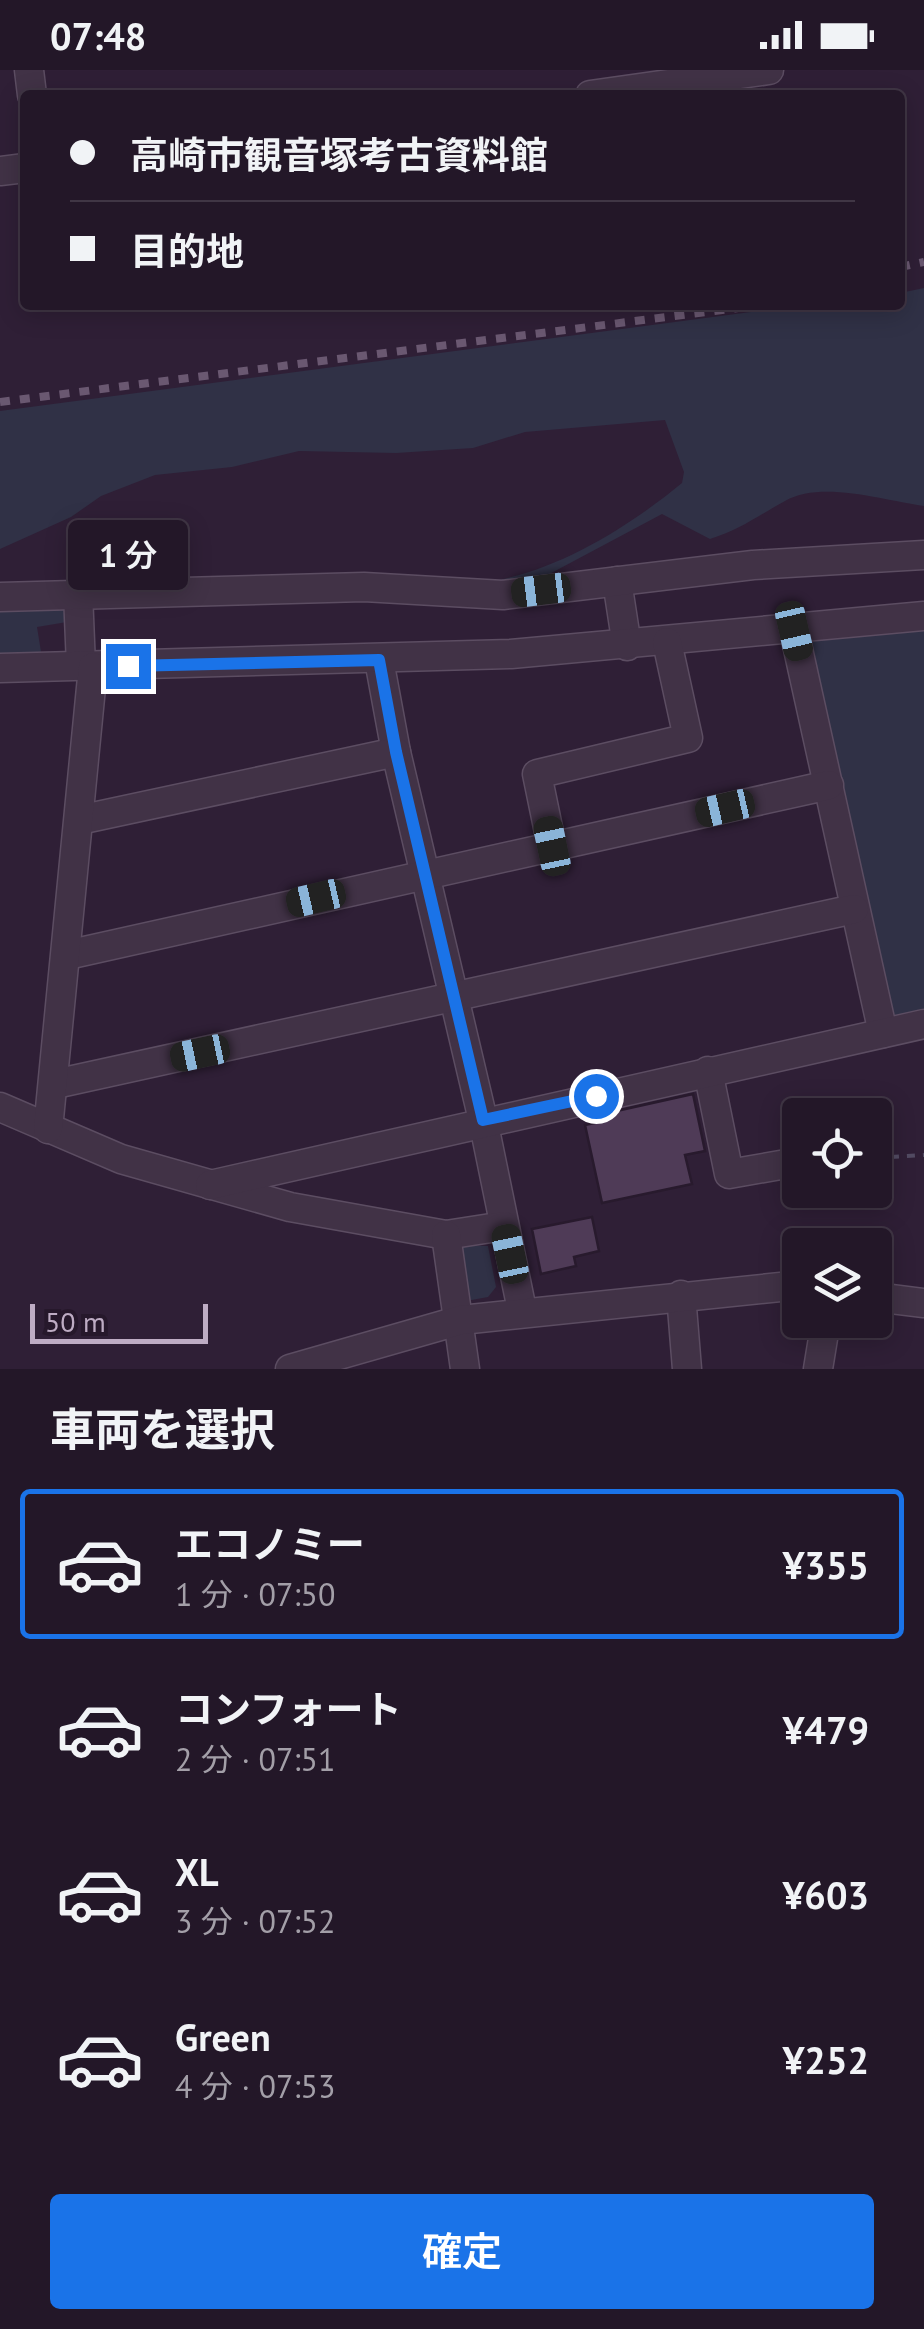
<!DOCTYPE html>
<html lang="ja">
<meta charset="utf-8">
<style>
:root{--surface:#231728;--page:#2f2434;--text:#f1f3f6;--muted:#a39fa8;--line:#403645;--accent:#1a73e8}
body{margin:0;font-family:"PT Sans","Noto Sans JP",sans-serif;background:var(--page);color:var(--text);height:100vh;display:flex;flex-direction:column;font-size:38px;white-space:nowrap}
*{box-sizing:border-box;margin:0}
p{font-size:32px;color:var(--muted)}
.icon{flex:none;width:55px;height:55px;fill:none;stroke:currentColor;stroke-width:2;stroke-linecap:round;stroke-linejoin:round}
.map{position:relative;height:1299px;overflow:hidden}
.side{display:flex;flex-direction:column;background:var(--surface);flex:1}
.side>*{flex:none}
.guide{position:absolute;left:20px;top:20px;width:885px;height:220px;border-radius:10px;box-shadow:0 5px 25px #0003,0 0 0 2px var(--line);display:grid;align-content:center;height:220px;padding:0 50px;background:var(--surface)}
.fabs{position:absolute;left:782px;top:1028px;display:grid;gap:20px}
.fabs a{display:grid;place-items:center;width:110px;height:110px;border-radius:10px;background:var(--surface);box-shadow:0 5px 25px #0003,0 0 0 2px var(--line);font-size:50px}
.scale{position:absolute;left:30px;bottom:25px;width:178px;box-sizing:border-box;padding-left:10px;border:5px solid #beacc4;border-top:0;font-size:28px;line-height:35px;white-space:nowrap;color:#beacc4;-webkit-text-stroke:8px #26182b;paint-order:stroke}
.end{position:absolute;width:45px;height:45px;margin:-22px;border:12px solid #1a73e8;background:#fff;box-shadow:0 0 0 5px #fff}
.from{border-radius:50%}
.bubble{position:absolute;height:70px;border-radius:10px;background:var(--surface);box-shadow:0 5px 25px #0003,0 0 0 2px var(--line);font-size:32px;font-weight:600;line-height:70px;text-align:center}
.car{position:absolute;width:30px;height:60px;margin:-30px -15px;border-radius:12px;box-shadow:0 0 8px 2px #0007;background:linear-gradient(#222 24%,#8ab4d8 0 40%,#222 0 76%,#8ab4d8 0 86%,#222 0)}
.guide b{display:flex;align-items:center;gap:35px;height:95px;font-size:38px}
.guide b+b{border-top:2px solid var(--line)}
.guide i{width:25px;height:25px;background:var(--text)}
ul{padding:0;list-style:none}
li{display:flex;align-items:center;gap:30px;height:150px;margin:0 20px 15px;padding:0 30px;border:5px solid transparent;border-radius:10px}
li div{flex:1}
li b{display:block;font-size:38px}
li em{font-style:normal;font-weight:600}
li.current{border-color:var(--accent)}
li>.icon{width:90px;height:90px;stroke-width:1.5}
h2{padding:0 50px;font-size:45px;line-height:120px}
.action{display:flex;gap:20px;margin-top:auto;padding:20px 50px}
.action a{flex:1;height:115px;border-radius:10px;background:var(--accent);color:#fff;font-size:40px;font-weight:600;line-height:115px;text-align:center}
.status{display:flex;justify-content:space-between;align-items:center;height:70px;padding:0 50px;background:var(--surface);direction:ltr}
.status svg{height:28px;fill:currentColor}
.map>svg:first-child{display:block}
.green{fill:#303146}
.building{fill:#4f3b57;stroke:#281a2d;stroke-width:2.5}
.lines{fill:none;stroke-linecap:round;stroke-linejoin:round}
.minor-casing{stroke:#5c4d62;stroke-width:31}
.path{stroke:#524b62;stroke-width:4;stroke-dasharray:8 8;stroke-linecap:butt}
.minor{stroke:#413246;stroke-width:28}
.rail{stroke:#6a5871;stroke-width:8;stroke-dasharray:10 10;stroke-linecap:butt}
.route{stroke:#1a73e8;stroke-width:12}
</style>
<div class="status"><b>07:48</b><svg viewBox="0 0 49 12"><path d="M0 12V9h3v3zM5 12V6h3v6zM10 12V3h3v9zM15 12V0h3v12zM26 1h20v11H26zM47 4h2v5h-2z"/></svg></div>
<div class="map">
<svg width="924" height="1299" viewBox="0 0 924 1299">
<rect width="100%" height="100%" fill="#2f1f36"/>
<g class="green">
<path d="M924,218v218c-39,-5 -102,-26 -139,-5 -26,14 -45,29 -75,38l-48,-25 -120,64 -26,9 -35,-4c72,-9 145,-54 201,-100l2,-11 -19,-52 -140,12 -52,16 -77,5 -97,-2 -67,16 -77,8 -54,21 -30,21 -71,32v-138l773,-102 127,-4v-12z"/>
<polygon points="62,529 73,551 37,557 42,588 0,589 0,533"/>
<polygon points="924,556 924,947 908,951 884,940 808,578 818,566"/>
<polygon points="462,1175 488,1176 496,1217 488,1227 466,1231"/>
</g>
<g class="building">
<polygon points="693,1024 705,1081 685,1085 692,1114 602,1133 585,1055 604,1051 603,1044"/>
<polygon points="592,1147 599,1181 574,1187 576,1196 541,1204 532,1159"/>
</g>
<g class="lines">
<defs>
<g id="minor">
<polyline points="29,0 32,25"/>
<polyline points="590,25 769,0"/>
<polyline points="0,101 25,98"/>
<polyline points="617,511 627,576"/>
<polyline points="78,523 81,596"/>
<polyline points="0,527 364,517 503,525 753,495 924,485"/>
<polyline points="794,561 883,963"/>
<polyline points="379,590 396,682 483,1050 522,1240"/>
<polyline points="0,598 511,584 924,546"/>
<polyline points="79,750 396,682"/>
<polyline points="552,777 537,704 688,668 667,572"/>
<polyline points="67,885 829,715"/>
<polyline points="708,1001 729,1104 792,1093"/>
<polyline points="55,1014 854,839"/>
<polyline points="0,1037 121,1089 290,1137 446,1165 504,1156"/>
<polyline points="48,1059 93,597"/>
<polyline points="210,1115 924,954"/>
<polyline points="446,1165 465,1299"/>
<polyline points="681,1225 687,1299"/>
<polyline points="875,1227 924,1233"/>
<polyline points="290,1299 461,1250 800,1215"/>
<polyline points="818,1299 826,1250"/>
</g>
</defs>
<use href="#minor" class="minor-casing"/>
<polyline class="path" points="875,1088 924,1085"/>
<use href="#minor" class="minor"/>
<g class="rail">
<polyline points="900,197 924,192"/>
<polyline points="0,332 761,235"/>
</g>
</g>
<g class="lines">
<polyline class="route" points="128,596 379,590 396,682 483,1050 596,1026"/>
</g>
</svg>
<div class="fabs">
<a><svg class="icon" aria-label="locate" viewBox="0 0 24 24"><circle cx="12" cy="12" r="6"/><path d="M12 2v4M12 18v4M2 12h4M18 12h4"/></svg></a>
<a><svg class="icon" aria-label="layers" viewBox="0 0 24 24"><path d="M12 4l9 5-9 5-9-5zM3 14l9 5 9-5"/></svg></a>
</div>
<div class="scale">50 m</div>
<i class="end from" style="left:596px;top:1026px"></i>
<i class="end" style="left:128px;top:596px"></i>
<div class="bubble" style="left:68px;top:450px;width:120px">1 分</div>
<i class="car" style="left:541px;top:520px;rotate:263deg"></i>
<i class="car" style="left:794px;top:561px;rotate:167deg"></i>
<i class="car" style="left:725px;top:738px;rotate:257deg"></i>
<i class="car" style="left:552px;top:776px;rotate:348deg"></i>
<i class="car" style="left:316px;top:828px;rotate:257deg"></i>
<i class="car" style="left:200px;top:983px;rotate:258deg"></i>
<i class="car" style="left:510px;top:1184px;rotate:348deg"></i>
<div class="guide">
<b><i class="from"></i>高崎市観音塚考古資料館</b>
<b><i></i>目的地</b>
</div>
</div>
<section class="side">
<h2>車両を選択</h2>
<ul>
<li class="current"><svg class="icon" aria-label="car" viewBox="0 0 24 24"><path d="M5 17H2v-5l4-1 3-4h7l3 4 3 1v5h-3M9 17h6M6 11h13"/><circle cx="7" cy="17" r="2"/><circle cx="17" cy="17" r="2"/></svg><div><b>エコノミー</b><p>1 分 · 07:50</p></div><em>¥355</em></li>
<li><svg class="icon" aria-label="car" viewBox="0 0 24 24"><path d="M5 17H2v-5l4-1 3-4h7l3 4 3 1v5h-3M9 17h6M6 11h13"/><circle cx="7" cy="17" r="2"/><circle cx="17" cy="17" r="2"/></svg><div><b>コンフォート</b><p>2 分 · 07:51</p></div><em>¥479</em></li>
<li><svg class="icon" aria-label="car" viewBox="0 0 24 24"><path d="M5 17H2v-5l4-1 3-4h7l3 4 3 1v5h-3M9 17h6M6 11h13"/><circle cx="7" cy="17" r="2"/><circle cx="17" cy="17" r="2"/></svg><div><b>XL</b><p>3 分 · 07:52</p></div><em>¥603</em></li>
<li><svg class="icon" aria-label="car" viewBox="0 0 24 24"><path d="M5 17H2v-5l4-1 3-4h7l3 4 3 1v5h-3M9 17h6M6 11h13"/><circle cx="7" cy="17" r="2"/><circle cx="17" cy="17" r="2"/></svg><div><b>Green</b><p>4 分 · 07:53</p></div><em>¥252</em></li>
</ul>
<div class="action"><a>確定</a></div>
</section>
